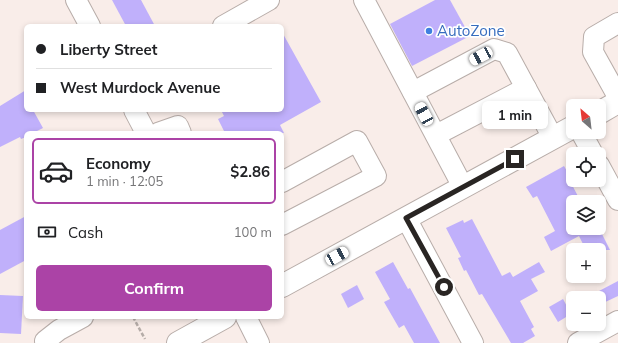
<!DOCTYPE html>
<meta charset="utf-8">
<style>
:root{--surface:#fff;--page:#f6f6f6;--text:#202124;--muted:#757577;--line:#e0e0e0;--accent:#ab43a6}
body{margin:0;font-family:Mulish,sans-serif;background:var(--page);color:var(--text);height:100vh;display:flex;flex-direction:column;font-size:15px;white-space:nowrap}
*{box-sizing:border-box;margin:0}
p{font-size:13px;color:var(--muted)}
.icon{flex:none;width:22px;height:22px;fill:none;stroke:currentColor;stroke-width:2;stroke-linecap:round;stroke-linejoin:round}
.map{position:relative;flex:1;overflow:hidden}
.side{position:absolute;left:24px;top:131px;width:260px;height:188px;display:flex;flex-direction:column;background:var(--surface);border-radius:6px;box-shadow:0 2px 6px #0003}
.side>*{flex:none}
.hud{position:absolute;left:24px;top:24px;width:260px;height:88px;border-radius:6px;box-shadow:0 2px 6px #0003;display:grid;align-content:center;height:88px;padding:0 12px;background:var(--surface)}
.needle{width:26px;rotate:332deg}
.tools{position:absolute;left:566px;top:99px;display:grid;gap:8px}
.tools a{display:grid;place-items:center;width:40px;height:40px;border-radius:6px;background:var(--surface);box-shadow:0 2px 6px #0003;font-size:20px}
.end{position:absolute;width:18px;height:18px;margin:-9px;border:5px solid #292523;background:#fff;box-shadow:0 0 0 2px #fff}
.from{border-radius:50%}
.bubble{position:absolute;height:28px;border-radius:6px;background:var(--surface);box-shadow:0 2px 6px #0003;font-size:13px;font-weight:700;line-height:28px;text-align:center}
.car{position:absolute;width:12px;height:24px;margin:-12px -6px;border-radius:5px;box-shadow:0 0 3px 1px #0007;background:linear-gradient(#fff 24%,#345 0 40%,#fff 0 76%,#345 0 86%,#fff 0)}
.hud b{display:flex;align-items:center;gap:14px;height:38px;font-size:15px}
.hud b+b{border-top:1px solid var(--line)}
.hud i{width:10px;height:10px;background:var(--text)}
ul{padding:7px 0 0;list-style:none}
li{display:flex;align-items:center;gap:12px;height:66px;margin:0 8px 6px;padding:0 4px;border:2px solid var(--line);border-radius:6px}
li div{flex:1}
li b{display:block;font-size:15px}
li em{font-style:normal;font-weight:700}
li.active{border-color:var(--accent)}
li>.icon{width:36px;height:36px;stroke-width:1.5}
.pay{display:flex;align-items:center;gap:10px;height:44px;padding:0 12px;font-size:15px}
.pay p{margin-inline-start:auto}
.primary-button{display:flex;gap:8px;margin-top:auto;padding:8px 12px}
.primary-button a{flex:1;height:46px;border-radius:6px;background:var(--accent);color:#fff;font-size:16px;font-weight:700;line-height:46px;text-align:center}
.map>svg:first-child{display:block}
.building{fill:#c0b0fb}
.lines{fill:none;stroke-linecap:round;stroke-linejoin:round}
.minor-casing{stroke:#b8ada9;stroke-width:22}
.major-casing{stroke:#b8ada9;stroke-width:24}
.path{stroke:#b5aca8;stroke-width:2.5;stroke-dasharray:4 2;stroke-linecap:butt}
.minor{stroke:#fff;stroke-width:20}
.major{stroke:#fff;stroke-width:22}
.route{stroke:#292523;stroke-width:5}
.shop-dot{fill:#3f7fe0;stroke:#fff;stroke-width:1.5}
.labels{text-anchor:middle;stroke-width:3.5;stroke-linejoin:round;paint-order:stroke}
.shop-label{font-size:15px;fill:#366cbe;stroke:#fff;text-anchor:start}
</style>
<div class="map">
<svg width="618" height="343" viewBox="0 0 618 343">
<rect width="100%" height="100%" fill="#f9ede9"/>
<g class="building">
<polygon points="112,0 141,0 155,26 126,26"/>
<polygon points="435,0 450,0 470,36 412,66 390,24"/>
<polygon points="282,32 321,102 280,125 284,133 225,133 218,119 224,116 221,110 282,110"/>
<polygon points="26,90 26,110 33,110 43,128 33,133 26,133 26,137 21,139 20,137 0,147 0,106"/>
<polygon points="564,166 572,180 570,181 581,202 573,202 573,228 599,228 610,250 586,250 579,236 551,251 544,237 555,231 537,196 533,198 526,187"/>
<polygon points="26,216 26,260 0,274 0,230"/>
<polygon points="472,219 502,276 510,272 513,277 539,262 545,272 531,279 538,291 520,301 534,327 531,329 535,336 523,343 511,343 482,294 479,295 466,270 464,271 458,258 461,257 446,228 463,220 464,223"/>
<polygon points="393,262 408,289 410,288 440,343 414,343 404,325 399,328 384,302 390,299 375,272"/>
<polygon points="618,281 618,296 599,305 599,291"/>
<polygon points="357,285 364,299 348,308 341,294"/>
<polygon points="0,295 23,296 21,334 0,333"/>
<polygon points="563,299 571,314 558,322 549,307"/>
</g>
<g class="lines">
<defs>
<g id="minor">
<polyline points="76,0 90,26"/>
<polyline points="364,0 463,187"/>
<polyline points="618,23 594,37 593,52 618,97"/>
<polyline points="223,26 269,0"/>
<polyline points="413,92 494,49 507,53 553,138"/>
<polyline points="134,110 146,133"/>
<polyline points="581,132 593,154"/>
<polyline points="158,133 178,126 181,133"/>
<polyline points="436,135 526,88"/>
<polyline points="599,165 618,200"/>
<polyline points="282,182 357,141 376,176 282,225"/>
<polyline points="406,218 473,343"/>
<polyline points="246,317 259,343"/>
<polyline points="46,343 45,341 59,330 83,317"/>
<polyline points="578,343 618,321"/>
</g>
<g id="major">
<polyline points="599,113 618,102"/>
<polyline points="282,286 573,127"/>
<polyline points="178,343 225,317"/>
</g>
</defs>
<use href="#minor" class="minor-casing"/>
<use href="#major" class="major-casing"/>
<polyline class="path" points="133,317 145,339"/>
<use href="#minor" class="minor"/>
<use href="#major" class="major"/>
</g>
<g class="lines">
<polyline class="route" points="444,287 406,218 515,159"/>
</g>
<circle class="shop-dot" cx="429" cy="31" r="4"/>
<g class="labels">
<g class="shop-label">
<text x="437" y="36">AutoZone</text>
</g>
</g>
</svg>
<div class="tools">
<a><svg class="needle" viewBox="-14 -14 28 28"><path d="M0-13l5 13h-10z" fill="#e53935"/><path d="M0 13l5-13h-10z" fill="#757577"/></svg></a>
<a><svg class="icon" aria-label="locate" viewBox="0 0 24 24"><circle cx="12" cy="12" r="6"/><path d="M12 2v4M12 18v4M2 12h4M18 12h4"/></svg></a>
<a><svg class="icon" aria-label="layers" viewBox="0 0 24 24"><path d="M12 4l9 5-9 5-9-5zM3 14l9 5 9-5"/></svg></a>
<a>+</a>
<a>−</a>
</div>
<i class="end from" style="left:444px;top:287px"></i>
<i class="end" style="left:515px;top:159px"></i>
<div class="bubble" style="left:482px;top:101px;width:66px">1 min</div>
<i class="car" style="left:481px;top:56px;rotate:242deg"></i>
<i class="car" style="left:424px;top:114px;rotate:332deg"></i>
<i class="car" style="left:337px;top:256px;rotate:61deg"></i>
<div class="hud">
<b><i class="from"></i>Liberty Street</b>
<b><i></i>West Murdock Avenue</b>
</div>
<section class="side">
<ul>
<li class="active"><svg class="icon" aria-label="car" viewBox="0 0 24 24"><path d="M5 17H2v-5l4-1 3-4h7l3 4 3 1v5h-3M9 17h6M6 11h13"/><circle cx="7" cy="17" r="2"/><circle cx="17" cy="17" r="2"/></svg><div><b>Economy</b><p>1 min · 12:05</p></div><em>$2.86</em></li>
</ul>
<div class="pay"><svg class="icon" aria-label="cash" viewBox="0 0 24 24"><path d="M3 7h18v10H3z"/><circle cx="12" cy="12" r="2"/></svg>Cash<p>100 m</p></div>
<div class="primary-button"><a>Confirm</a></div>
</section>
</div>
